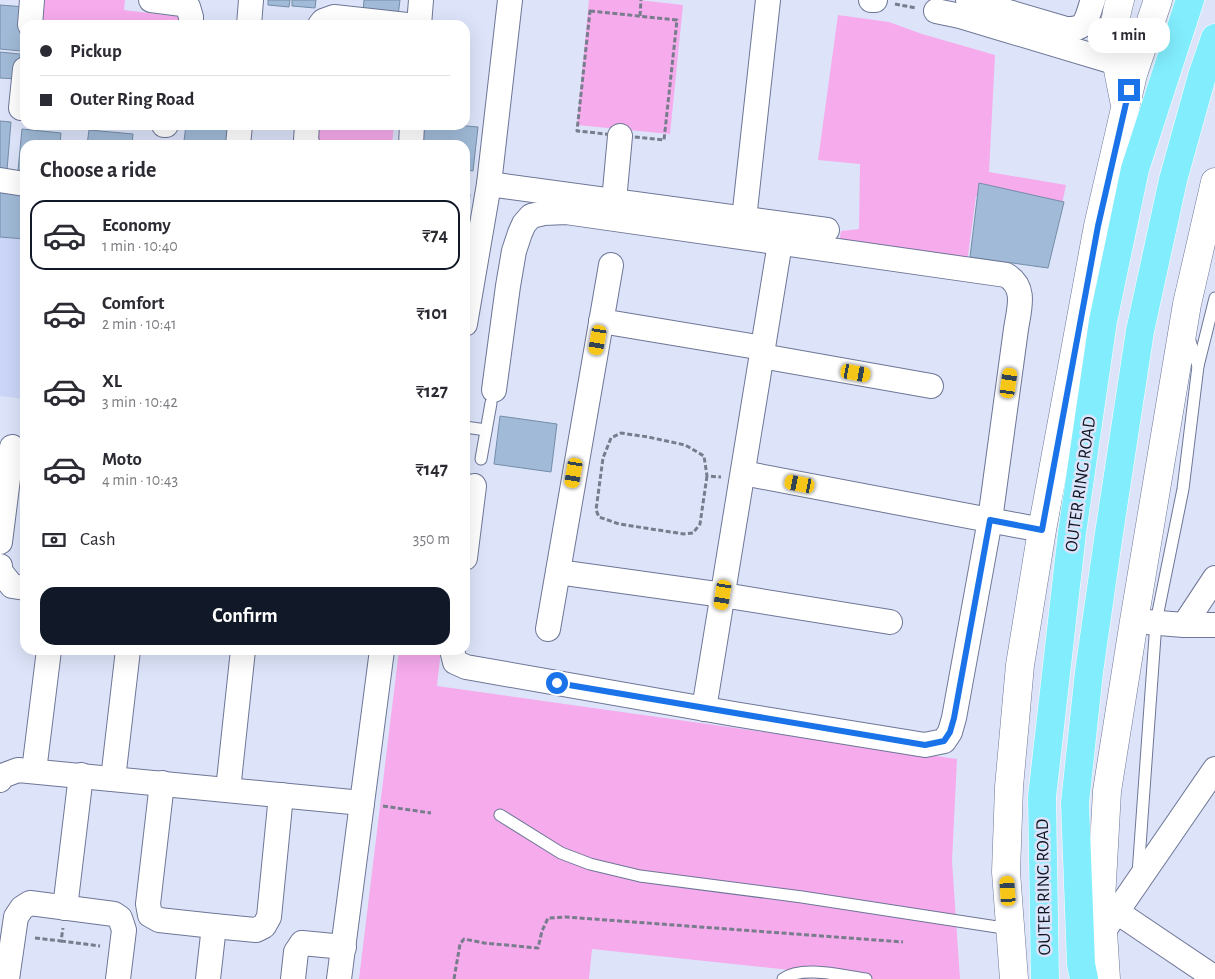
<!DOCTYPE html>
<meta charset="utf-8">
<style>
:root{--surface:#fff;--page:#f2f2f3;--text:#2b2b33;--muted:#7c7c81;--line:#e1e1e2;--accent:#111827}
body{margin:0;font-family:"Alegreya Sans",sans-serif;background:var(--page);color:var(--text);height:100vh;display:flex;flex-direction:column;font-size:19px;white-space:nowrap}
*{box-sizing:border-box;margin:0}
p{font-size:16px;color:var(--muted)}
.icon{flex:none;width:28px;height:28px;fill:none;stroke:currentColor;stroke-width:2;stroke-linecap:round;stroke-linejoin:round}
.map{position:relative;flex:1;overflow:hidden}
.details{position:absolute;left:20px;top:140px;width:450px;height:515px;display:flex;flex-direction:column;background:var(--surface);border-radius:15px;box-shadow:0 5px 20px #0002}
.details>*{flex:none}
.banner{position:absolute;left:20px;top:20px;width:450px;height:110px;border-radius:15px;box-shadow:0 5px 20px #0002;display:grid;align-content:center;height:110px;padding:0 20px;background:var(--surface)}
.end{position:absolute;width:22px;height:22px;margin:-11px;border:6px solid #1a73e8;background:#fff;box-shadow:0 0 0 2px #fff}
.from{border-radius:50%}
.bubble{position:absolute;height:35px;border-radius:15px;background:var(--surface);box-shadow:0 5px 20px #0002;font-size:16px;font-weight:600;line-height:35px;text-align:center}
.car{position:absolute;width:15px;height:30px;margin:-15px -8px;border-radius:6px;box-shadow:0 0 4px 1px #0007;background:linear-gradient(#f5c518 24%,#345 0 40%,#f5c518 0 76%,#345 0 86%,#f5c518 0)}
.banner b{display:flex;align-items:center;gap:18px;height:48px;font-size:19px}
.banner b+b{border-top:1px solid var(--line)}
.banner i{width:12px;height:12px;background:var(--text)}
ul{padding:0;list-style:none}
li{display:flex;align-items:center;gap:15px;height:70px;margin:0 10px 8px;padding:0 10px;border:2px solid transparent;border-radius:15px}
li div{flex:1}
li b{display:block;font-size:19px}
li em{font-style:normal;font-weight:600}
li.on{border-color:var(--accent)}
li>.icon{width:45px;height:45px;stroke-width:1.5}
h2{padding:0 20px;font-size:22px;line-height:60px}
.pay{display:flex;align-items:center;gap:12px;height:55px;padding:0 20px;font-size:19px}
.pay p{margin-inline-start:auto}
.button{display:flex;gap:10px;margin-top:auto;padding:10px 20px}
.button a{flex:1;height:58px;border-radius:15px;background:var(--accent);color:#fff;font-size:20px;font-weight:600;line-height:58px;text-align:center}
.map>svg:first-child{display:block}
.built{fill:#cbd6f8}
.green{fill:#f6abec}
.building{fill:#a0bad7;stroke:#748da8}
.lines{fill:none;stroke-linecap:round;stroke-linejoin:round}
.service-casing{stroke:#6d7696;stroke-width:13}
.minor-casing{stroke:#6d7696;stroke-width:26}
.tertiary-casing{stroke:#6d7696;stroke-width:29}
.primary-casing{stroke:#fff;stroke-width:29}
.path{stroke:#777d8d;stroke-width:3;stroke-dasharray:5 2.5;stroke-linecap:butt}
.service{stroke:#fff;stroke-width:11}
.minor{stroke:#fff;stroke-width:24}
.tertiary{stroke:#fff;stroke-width:28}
.primary{stroke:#82edfd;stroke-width:28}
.route{stroke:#1a73e8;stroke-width:6}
.labels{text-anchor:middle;stroke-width:5;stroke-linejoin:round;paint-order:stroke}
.street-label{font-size:18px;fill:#111521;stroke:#dde4f9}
</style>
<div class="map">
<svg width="1215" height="979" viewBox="0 0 1215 979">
<rect width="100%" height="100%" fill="#dde4f9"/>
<polygon class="built" points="0,237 25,239 25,399 0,396"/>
<g class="green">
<polygon points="44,0 125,0 124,10 181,17 180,25 41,25"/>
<polygon points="589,0 638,0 683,5 670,134 577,125"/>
<polygon points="838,15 889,22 922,34 995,55 989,172 1066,185 1060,214 976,196 966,270 838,250 841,231 859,229 860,164 818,160"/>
<polygon points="315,125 394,125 392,145 312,145"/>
<polygon points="399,650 441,650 437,686 957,759 952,861 960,979 874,979 592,949 589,979 359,979"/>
</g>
<g class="building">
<polygon points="268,0 290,0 289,7 268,5"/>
<polygon points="292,0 316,0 315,8 292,6"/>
<polygon points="364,0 400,0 398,16 363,13"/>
<polygon points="0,5 26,7 21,51 0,49"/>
<polygon points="0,52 20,54 18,79 0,78"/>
<polygon points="0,121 11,122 7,170 0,169"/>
<polygon points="186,125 237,125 235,145 184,141"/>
<polygon points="422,125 456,125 478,127 473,171 465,170 465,145 420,145"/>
<polygon points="22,129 61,133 60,145 25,145 25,182 17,181"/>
<polygon points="89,130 133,134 132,145 87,145"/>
<polygon points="979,183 1064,202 1048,268 970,257"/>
<polygon points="0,190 25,193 25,239 0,237"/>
<polygon points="465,194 470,194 467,228 465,228"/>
<polygon points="500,416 557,424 551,472 494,464"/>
</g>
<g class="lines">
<defs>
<g id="service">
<polyline points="1198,366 1215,298"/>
<polyline points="465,427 486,430"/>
<polyline points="481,459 491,403"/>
<polyline points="500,815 561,853 590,864 640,876 802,897 1010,929"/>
<polyline points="1138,874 1156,622 1183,489 1198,366 1189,338"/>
<path d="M783,979c19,-14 60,-3 83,0"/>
</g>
<g id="minor">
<polyline points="151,0 182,4 188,7 191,17 191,25"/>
<polyline points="871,0 875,0"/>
<path d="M968,0l98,29c22,1 20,-11 27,-29"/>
<polyline points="936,11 960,16 1117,63"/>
<polyline points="30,25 32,0"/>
<polyline points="249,25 251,0"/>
<polyline points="320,25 323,21 334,17 407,25"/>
<polyline points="419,25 421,0"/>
<polyline points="21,108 25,69"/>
<polyline points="164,125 166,125"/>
<polyline points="307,125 306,140 308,145"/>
<polyline points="238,145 240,125"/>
<polyline points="411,145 412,125"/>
<polyline points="0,180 25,184"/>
<polyline points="489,184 827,230"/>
<polyline points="614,201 620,136"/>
<polyline points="744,219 768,0"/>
<polyline points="601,321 763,348"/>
<polyline points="465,324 489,184 510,0"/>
<polyline points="762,356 931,386"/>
<polyline points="743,473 1042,530"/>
<polyline points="0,542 12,447"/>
<polyline points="465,558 474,486"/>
<polyline points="0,566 0,571 12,586 25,588"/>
<polyline points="558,572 723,595 890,622"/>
<polyline points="1134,621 1184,625 1215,625"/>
<polyline points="1184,625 1215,578"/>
<polyline points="548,629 611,265"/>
<path d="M452,650l3,12 11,5 268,47 191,31 19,-4 6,-9 4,-14 36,-198 26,-191c3,-20 11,-42 -10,-54l-440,-63 -22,1 -13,3 -7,8 -4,9 -6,18 -6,35 -14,104"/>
<polyline points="704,709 780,243"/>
<polyline points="34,771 49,650"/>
<polyline points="113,779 128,650"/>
<polyline points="0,780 2,776 18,770 362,803"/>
<polyline points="162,783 148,904 150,915 159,920 214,926 256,930 264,926 269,917 281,795"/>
<polyline points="228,790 243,650"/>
<polyline points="65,908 81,775"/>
<polyline points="1117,912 1215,978"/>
<polyline points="1103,932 1215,769"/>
<polyline points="7,979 16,917 22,908 30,903 114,914 120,918 124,930 118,979"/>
<polyline points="208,979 214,926"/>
<polyline points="293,979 296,952 302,943 344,947"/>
<polyline points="339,979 382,650"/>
</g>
<g id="tertiary">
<path d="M1120,0c-11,35 -3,65 4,100"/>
<polyline points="1014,979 1006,872 1009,787 1020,665 1042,530 1098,226 1133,74 1158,0"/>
<polyline points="1106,979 1101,900 1107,791 1134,621 1187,304 1215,182"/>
</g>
<g id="primary">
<polyline points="1045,979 1042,797 1072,533 1103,321 1135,169 1190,0"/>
<polyline points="1084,979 1081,964 1075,803 1089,672 1108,540 1140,331 1173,180 1202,76 1215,38"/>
</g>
</defs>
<use href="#service" class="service-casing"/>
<use href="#minor" class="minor-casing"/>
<use href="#tertiary" class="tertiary-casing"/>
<use href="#primary" class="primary-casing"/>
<g class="path">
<polyline points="895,4 916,8"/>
<polygon points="590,11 677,20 664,140 577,131"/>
<polyline points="640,16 641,0"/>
<polyline points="707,476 700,524 693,533 684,534 619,524 599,517 596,510 603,458 611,438 621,433 648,437 685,445 704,456 707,476 721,477"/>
<polyline points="383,806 431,813"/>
<polyline points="35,938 61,941 63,928"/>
<polyline points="61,941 100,946"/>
<polyline points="454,979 460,944 464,939 484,943 538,948 542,931 548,918 566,917 903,942"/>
</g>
<use href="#service" class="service"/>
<use href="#minor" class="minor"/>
<use href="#tertiary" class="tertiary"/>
<use href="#primary" class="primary"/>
</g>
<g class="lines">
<polyline class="route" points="557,683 925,745 944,741 950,732 954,718 990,520 1042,530 1098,226 1129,90"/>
</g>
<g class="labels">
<g class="street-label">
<text transform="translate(1080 484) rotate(-82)" y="6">OUTER RING ROAD</text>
<text transform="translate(1043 887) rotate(-91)" y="6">OUTER RING ROAD</text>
</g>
</g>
</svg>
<i class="end from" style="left:557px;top:683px"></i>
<i class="end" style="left:1129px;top:90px"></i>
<div class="bubble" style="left:1088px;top:18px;width:82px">1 min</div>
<i class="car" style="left:598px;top:340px;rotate:190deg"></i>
<i class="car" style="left:856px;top:373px;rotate:100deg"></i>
<i class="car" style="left:1009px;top:383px;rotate:8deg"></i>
<i class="car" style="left:574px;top:473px;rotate:190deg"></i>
<i class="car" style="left:800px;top:484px;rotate:281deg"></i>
<i class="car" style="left:723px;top:595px;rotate:189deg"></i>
<i class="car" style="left:1008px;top:891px;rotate:356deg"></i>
<div class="banner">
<b><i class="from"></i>Pickup</b>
<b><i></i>Outer Ring Road</b>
</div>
<section class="details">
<h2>Choose a ride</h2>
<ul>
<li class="on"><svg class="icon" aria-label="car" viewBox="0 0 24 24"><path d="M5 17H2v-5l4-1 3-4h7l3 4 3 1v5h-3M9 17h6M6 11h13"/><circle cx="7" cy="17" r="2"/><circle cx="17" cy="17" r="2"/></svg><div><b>Economy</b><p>1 min · 10:40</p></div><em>₹74</em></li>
<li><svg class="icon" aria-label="car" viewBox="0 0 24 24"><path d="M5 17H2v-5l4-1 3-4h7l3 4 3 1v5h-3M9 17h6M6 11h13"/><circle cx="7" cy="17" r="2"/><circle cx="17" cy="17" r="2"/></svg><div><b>Comfort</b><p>2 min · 10:41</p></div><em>₹101</em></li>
<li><svg class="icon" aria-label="car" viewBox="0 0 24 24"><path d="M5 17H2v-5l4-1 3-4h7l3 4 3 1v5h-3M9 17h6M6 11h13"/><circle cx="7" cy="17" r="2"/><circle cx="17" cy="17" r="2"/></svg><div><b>XL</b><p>3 min · 10:42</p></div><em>₹127</em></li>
<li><svg class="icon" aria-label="car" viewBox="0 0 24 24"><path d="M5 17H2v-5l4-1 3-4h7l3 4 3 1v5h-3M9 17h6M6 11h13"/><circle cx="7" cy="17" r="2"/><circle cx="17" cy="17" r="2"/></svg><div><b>Moto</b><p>4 min · 10:43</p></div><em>₹147</em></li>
</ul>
<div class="pay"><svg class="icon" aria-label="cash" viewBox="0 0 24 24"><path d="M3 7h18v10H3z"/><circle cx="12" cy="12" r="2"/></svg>Cash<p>350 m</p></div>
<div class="button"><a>Confirm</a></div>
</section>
</div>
